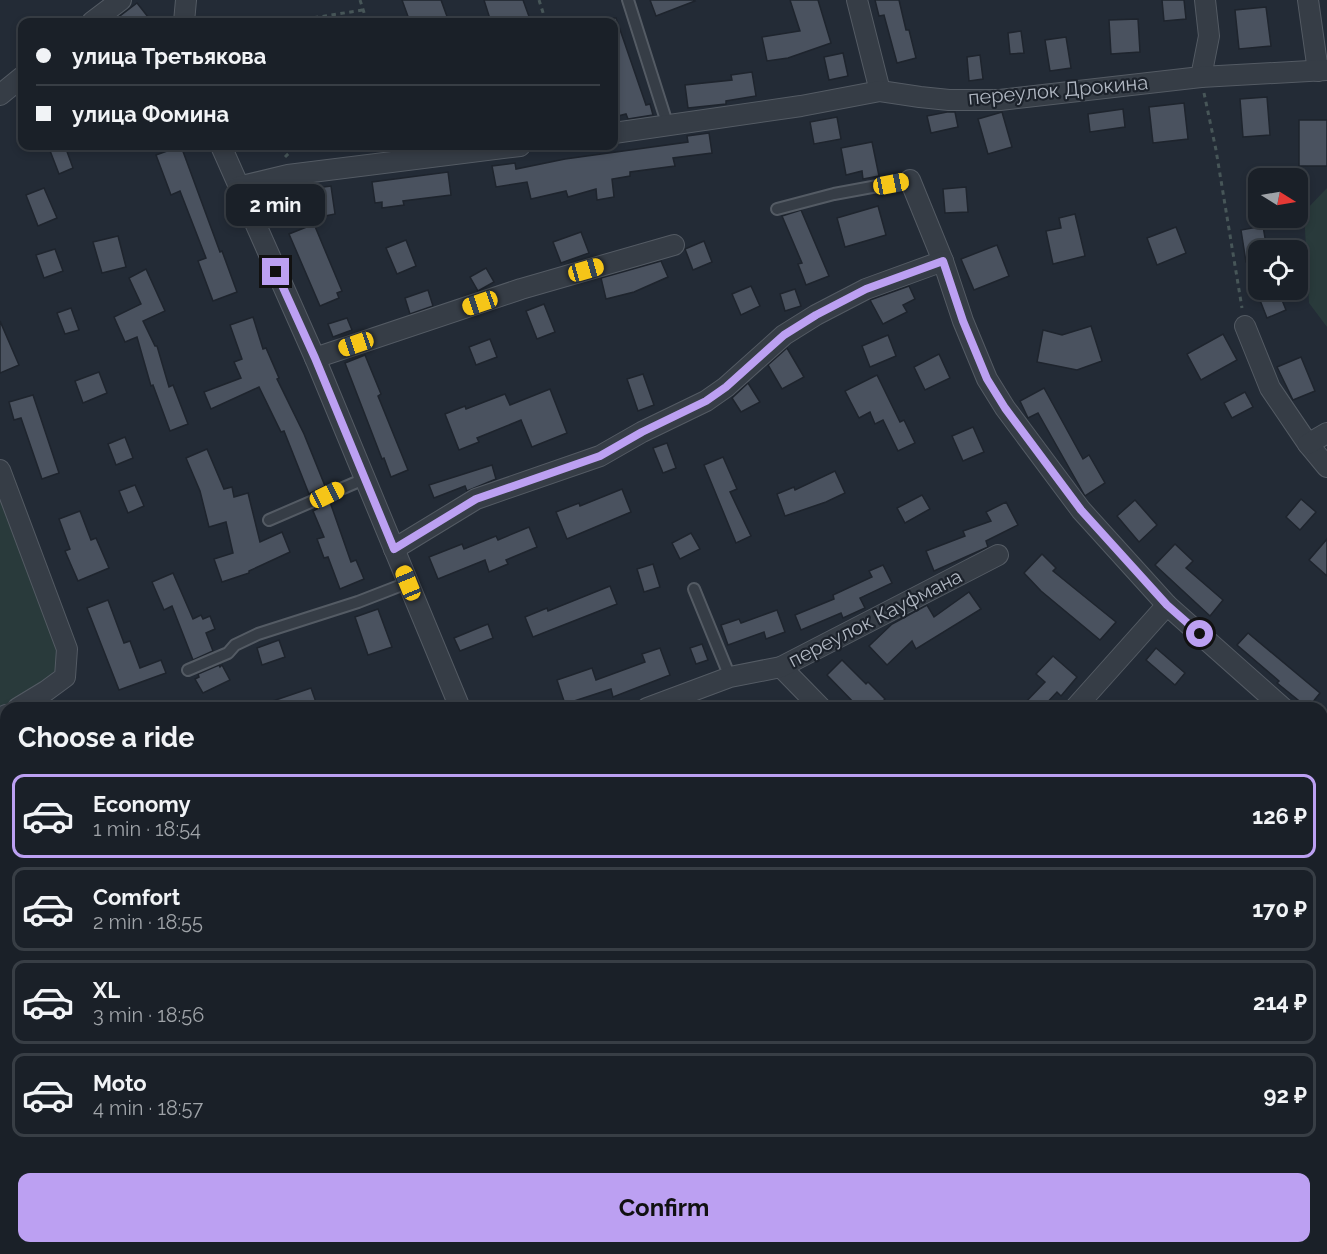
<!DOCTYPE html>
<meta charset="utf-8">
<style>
:root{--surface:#1a2028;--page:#272d34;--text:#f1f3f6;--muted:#9fa3a8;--line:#383e45;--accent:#bca0f2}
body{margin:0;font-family:Raleway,sans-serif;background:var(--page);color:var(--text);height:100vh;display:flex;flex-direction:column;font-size:22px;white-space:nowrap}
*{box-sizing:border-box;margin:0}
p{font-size:20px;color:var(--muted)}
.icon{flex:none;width:33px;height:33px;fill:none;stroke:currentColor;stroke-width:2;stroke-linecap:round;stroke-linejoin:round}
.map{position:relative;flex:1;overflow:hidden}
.side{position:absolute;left:0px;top:702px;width:1328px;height:552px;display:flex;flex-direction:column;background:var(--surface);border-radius:18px 18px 0 0;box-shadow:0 3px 9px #0003,0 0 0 2px var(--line)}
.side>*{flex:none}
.guide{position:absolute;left:18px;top:18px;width:600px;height:132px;border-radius:12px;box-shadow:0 3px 9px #0003,0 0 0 2px var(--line);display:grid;align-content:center;height:132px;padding:0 18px;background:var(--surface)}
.needle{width:39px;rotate:101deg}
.controls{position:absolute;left:1248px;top:168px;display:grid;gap:12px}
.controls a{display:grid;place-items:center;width:60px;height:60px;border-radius:12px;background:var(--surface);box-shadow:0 3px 9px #0003,0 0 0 2px var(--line);font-size:30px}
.end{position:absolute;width:27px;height:27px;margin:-14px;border:8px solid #bca0f2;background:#111;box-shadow:0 0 0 3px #111}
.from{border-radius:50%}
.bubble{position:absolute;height:42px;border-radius:12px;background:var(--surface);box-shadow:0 3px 9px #0003,0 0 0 2px var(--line);font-size:20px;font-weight:700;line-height:42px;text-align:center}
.car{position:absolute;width:18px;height:36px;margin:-18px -9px;border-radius:8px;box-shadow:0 0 4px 2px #0007;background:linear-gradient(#f5c518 24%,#345 0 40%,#f5c518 0 76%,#345 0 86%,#f5c518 0)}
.guide b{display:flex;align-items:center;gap:21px;height:57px;font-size:22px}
.guide b+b{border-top:2px solid var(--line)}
.guide i{width:15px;height:15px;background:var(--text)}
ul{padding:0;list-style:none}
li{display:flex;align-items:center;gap:18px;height:84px;margin:0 12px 9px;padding:0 6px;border:3px solid var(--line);border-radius:12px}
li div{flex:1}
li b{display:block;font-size:22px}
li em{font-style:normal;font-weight:700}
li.current{border-color:var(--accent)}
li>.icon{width:54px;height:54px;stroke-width:1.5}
h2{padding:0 18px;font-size:27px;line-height:72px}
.button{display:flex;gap:12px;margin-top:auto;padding:12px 18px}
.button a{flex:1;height:69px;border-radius:12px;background:var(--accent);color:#111;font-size:24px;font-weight:700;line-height:69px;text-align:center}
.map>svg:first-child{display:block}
.green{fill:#293a3b}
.building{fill:#4a525f;stroke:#1e242d;stroke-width:1.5}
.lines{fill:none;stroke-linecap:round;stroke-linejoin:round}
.service-casing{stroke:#545b64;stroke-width:14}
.minor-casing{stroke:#545b64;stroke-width:22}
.tertiary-casing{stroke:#545b64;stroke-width:27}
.path{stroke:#475658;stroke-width:3;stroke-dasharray:4.5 4.5;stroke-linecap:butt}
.service{stroke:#363d46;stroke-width:10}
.minor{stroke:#363d46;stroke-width:20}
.tertiary{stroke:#363d46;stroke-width:24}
.route{stroke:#bca0f2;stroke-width:8}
.labels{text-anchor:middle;stroke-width:4.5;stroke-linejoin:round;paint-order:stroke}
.street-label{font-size:20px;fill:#b1b8c3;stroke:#1c222b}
</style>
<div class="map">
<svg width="1327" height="1254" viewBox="0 0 1327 1254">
<rect width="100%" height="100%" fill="#232b36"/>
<g class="green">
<polygon points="1327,188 1327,327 1309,303 1304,212"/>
<polygon points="0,487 76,648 38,707 0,722"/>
</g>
<g class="building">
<polygon points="402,0 441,0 449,22 410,22"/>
<polygon points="484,0 523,0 531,22 491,22"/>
<polygon points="650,0 694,0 695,1 656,16"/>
<polygon points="790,0 818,0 831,43 788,58 767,61 762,37 800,31"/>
<polygon points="875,0 899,0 906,30 909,30 916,58 897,63 884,15 879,16"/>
<polygon points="1162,0 1184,0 1186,19 1164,21"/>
<polygon points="137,3 152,22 112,22"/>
<polygon points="1266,7 1271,46 1239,49 1235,10"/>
<polygon points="614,18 616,18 646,105 650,104 653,115 628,119 626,114 614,117"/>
<polygon points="1138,19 1140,52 1111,54 1109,20"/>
<polygon points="1021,31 1024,53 1010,54 1008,33"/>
<polygon points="1066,37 1071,68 1050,71 1045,40"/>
<polygon points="843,53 848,76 829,80 824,57"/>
<polygon points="980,55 983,79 969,81 967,57"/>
<polygon points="752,72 756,96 726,101 726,104 688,108 685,85 732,80 731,75"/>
<polygon points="1267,97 1270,135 1243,137 1240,99"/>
<polygon points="1184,103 1188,139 1153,143 1149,107"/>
<polygon points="1123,109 1125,127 1090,132 1088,114"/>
<polygon points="947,112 955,112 958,127 931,133 927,116"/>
<polygon points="1002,112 1012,147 988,154 978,119"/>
<polygon points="837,117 841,139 814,144 810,122"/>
<rect x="1299" y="120" width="28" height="46"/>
<polygon points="709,133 712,153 673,158 675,166 630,172 630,176 612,179 614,197 597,200 596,189 568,197 566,191 531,199 527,182 496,187 492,166 515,163 516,169 565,159 688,142 687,136"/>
<polygon points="872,142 879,176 863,179 862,171 846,175 841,148"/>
<polygon points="56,146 65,146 73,168 59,174 49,148"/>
<polygon points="181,146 220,252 222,251 237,292 213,301 198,261 206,258 180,191 171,195 156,155"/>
<polygon points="448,172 451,195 403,201 404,205 382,208 382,202 375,203 372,182"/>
<polygon points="331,186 335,214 320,217 316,188"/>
<polygon points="966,187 968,212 945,213 943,189"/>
<polygon points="44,188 57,218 38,226 26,195"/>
<polygon points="878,206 886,235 845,247 837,218"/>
<polygon points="801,210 829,276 806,285 798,264 802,263 782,216"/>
<polygon points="1075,214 1085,256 1053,264 1046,231 1061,228 1059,218"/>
<polygon points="314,224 342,291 337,293 339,298 320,306 289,234"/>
<polygon points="1263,226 1267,250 1258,250 1258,260 1246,262 1241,230"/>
<polygon points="1176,227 1186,253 1157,265 1147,238"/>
<polygon points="581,232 589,253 561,263 553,242"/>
<polygon points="118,236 126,267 102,273 93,242"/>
<polygon points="406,240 416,266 397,274 386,248"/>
<polygon points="704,241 712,262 693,270 685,249"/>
<polygon points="997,245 1009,276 974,290 961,259"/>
<polygon points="55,249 63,271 44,278 36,255"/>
<polygon points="661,261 668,277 634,292 606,299 601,278"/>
<polygon points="486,268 494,282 478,291 470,277"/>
<polygon points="146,269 165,311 143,321 155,346 157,346 169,387 173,385 188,424 170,431 153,385 151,386 137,337 125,342 114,317 141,304 129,278"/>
<polygon points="751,286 760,306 741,315 732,294"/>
<polygon points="909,286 915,299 903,305 907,312 883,324 870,300"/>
<polygon points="795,289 801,306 785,311 780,294"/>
<polygon points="428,290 433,306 410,314 405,298"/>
<polygon points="1256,290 1278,290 1286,310 1267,318"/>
<polygon points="544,304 555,332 537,339 526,311"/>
<polygon points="71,308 79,330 65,334 57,313"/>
<polygon points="253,317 263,349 266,348 279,378 277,379 304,434 325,486 309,494 284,431 281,432 259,387 211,409 204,392 241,378 234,362 242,359 230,325"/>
<polygon points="347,318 352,330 333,337 328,324"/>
<polygon points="0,321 19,365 0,373"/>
<polygon points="1091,326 1102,361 1077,370 1037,362 1043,330 1062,335"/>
<polygon points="1223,334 1237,360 1201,380 1187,354"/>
<polygon points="888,335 896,356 870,367 862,346"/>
<polygon points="490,339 497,357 476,365 469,347"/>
<polygon points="787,348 804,377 782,389 768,365"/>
<polygon points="939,354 950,378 925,390 914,367"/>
<polygon points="365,355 381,394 378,396 408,470 391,477 384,458 382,459 345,363"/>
<polygon points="1301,357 1315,391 1293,400 1277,367"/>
<polygon points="99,372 107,393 83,403 75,381"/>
<polygon points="643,374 654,405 638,411 627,379"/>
<polygon points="877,375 900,422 904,420 915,443 898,451 883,420 875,424 870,412 859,418 845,391"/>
<polygon points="748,383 760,402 741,412 732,398"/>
<polygon points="1044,388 1083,459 1089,455 1105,483 1085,496 1038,413 1028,418 1020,401"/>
<polygon points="550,389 567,433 532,447 521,420 477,438 479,442 459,450 445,414 465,406 466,409 505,394 510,405"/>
<polygon points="1245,392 1253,407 1232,418 1224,403"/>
<polygon points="33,395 59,473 42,479 21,418 14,420 9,402"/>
<polygon points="973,427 984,452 963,461 952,436"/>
<polygon points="125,437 133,458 116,465 108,444"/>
<polygon points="667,443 676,468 663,473 653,448"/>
<polygon points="207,449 224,489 232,487 234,497 248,493 260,542 282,532 290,552 249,571 249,573 222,582 214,559 233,553 226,522 209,527 200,491 186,458"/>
<polygon points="723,457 737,489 730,492 751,536 736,543 704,465"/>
<polygon points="492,465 496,479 467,491 465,486 434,498 429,485"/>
<polygon points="835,471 845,493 826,502 785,516 777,494 794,487 795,490"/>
<polygon points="135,485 144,506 128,513 119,491"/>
<polygon points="622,489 631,512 567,539 556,512 579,503 580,506"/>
<polygon points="922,495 930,509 905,523 897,508"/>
<polygon points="1301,499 1316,512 1300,530 1286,517"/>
<polygon points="1135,500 1157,525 1139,542 1117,516"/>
<polygon points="330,502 351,562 356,560 364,579 340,589 328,557 324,558 317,539 324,537 313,511"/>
<polygon points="1006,502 1018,525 986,541 988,547 934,571 926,551 965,536 963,531 991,521 986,512"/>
<polygon points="80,511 91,540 96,538 109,568 78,581 65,551 70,549 59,519"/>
<polygon points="529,527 537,547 506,560 508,564 489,572 485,560 438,579 429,557 462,544 464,549 496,536 498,540"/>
<polygon points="691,533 700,549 680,559 672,543"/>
<polygon points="1327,539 1327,576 1309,560"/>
<polygon points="1175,544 1193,561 1186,568 1223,600 1210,616 1155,565"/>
<polygon points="1042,554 1056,568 1053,571 1116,622 1100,640 1041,591 1024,573"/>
<polygon points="653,564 660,587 644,592 637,569"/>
<polygon points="883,565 892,583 860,598 865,608 843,618 841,613 801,630 795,615 834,599 833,595 872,577 869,571"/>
<polygon points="173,573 193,619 201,615 203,619 210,616 215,629 206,633 213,651 193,660 172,606 164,610 152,582"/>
<polygon points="610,586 617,604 533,637 525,617 547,608 548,611"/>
<polygon points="969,592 981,609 916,649 912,641 887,665 869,646 892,624 905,617 927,605 934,617"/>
<polygon points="108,600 124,643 130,641 140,668 161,660 166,673 119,690 87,608"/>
<polygon points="378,609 392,647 368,655 355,617"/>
<polygon points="777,610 785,632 766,639 764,632 728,645 721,625 739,619 741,623"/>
<polygon points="488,624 493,638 460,651 454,638"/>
<polygon points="1248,633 1320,693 1308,708 1277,683 1279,681 1237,645"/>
<polygon points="279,640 285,657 262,665 257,648"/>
<polygon points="702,644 708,660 696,664 690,648"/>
<polygon points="660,648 670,675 613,697 611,689 565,704 557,680 592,668 596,680 645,662 642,654"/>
<polygon points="1156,648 1185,673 1175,685 1146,660"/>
<polygon points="1053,656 1077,677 1061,696 1057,692 1042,708 1020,708 1045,682 1036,674"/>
<polygon points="842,660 866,684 868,682 885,699 876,708 859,708 827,675"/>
<polygon points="219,665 220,667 222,665 230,680 203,693 195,679 199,677 198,674"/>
<polygon points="311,688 318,708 258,708 258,706"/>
</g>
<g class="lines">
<defs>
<g id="service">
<polyline points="628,0 668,126"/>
<polyline points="777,209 834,194 910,180"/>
<polyline points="269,520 364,479"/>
<polyline points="694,589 730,677"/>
<polyline points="188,670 228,653 235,645 258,634 358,602 407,583"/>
</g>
<g id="minor">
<polyline points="857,0 880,91"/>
<polyline points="1308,0 1318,71"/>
<polyline points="92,22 121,0"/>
<polyline points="184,22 186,0"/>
<polyline points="1201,77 1209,36 1205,0"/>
<polyline points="0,95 22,77"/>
<polyline points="614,133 801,106 880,91 920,97 949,100 1000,100 1201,77 1327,70"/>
<polyline points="221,146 315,358 460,708"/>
<polyline points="910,180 943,261 963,321 987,379 1005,408 1081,510 1167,605 1283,708"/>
<polyline points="238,187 288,175 520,146"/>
<polyline points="1245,326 1270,388 1308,444 1327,467"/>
<polyline points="315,358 521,289 674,245"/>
<polyline points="1308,444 1327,433"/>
<polyline points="0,470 67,649 65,677 46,691 18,708"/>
<polyline points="394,549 476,499 600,456 642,432 706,401 726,387 784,335 816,315 866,289 943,261"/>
<polyline points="781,667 821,708"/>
<polyline points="647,708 730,677 781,667 998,555"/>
<polyline points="1075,708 1167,605"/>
<polyline points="0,718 6,715"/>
<polyline points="1322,743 1327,747"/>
<polyline points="0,851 6,861"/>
<polyline points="0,962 6,973"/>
<polyline points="1322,975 1327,980"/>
<polyline points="1322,1209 1327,1214"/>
<polyline points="158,1248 161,1254"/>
<polyline points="408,1248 415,1254"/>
<polyline points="615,1248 620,1254"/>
<polyline points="1132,1248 1139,1254"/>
<polyline points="561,1254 568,1248"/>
</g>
<g id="tertiary">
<polyline points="0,931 6,929"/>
<polyline points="874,1248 881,1254"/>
</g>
</defs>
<use href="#service" class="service-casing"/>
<use href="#minor" class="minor-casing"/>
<use href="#tertiary" class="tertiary-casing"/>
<g class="path">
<polyline points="360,0 367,22"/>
<polyline points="539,0 546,22"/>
<polyline points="287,22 363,10"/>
<polyline points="1204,93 1216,150 1242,308"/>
<polyline points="285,157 296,146"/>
</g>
<use href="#service" class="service"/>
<use href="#minor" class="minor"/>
<use href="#tertiary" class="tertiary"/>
</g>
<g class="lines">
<polyline class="route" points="276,272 315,358 394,549 476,499 600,456 642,432 706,401 726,387 784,335 816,315 866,289 943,261 963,321 987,379 1005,408 1081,510 1167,605 1200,634"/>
</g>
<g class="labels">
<g class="street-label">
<text transform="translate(1058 90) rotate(-5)" y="7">переулок Дрокина</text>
<text transform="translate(875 618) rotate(-27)" y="7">переулок Кауфмана</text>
</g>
</g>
</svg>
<div class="controls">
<a><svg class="needle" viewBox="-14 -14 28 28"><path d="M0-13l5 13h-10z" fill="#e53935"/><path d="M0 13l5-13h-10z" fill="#9fa3a8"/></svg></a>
<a><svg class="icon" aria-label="locate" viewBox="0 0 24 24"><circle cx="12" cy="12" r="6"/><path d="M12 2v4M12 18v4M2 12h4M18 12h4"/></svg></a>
</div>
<i class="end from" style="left:1200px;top:634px"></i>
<i class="end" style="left:276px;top:272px"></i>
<div class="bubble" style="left:226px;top:184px;width:99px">2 min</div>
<i class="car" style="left:891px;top:184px;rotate:79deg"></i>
<i class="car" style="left:586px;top:270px;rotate:74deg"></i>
<i class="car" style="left:480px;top:303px;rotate:251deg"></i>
<i class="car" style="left:356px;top:344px;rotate:251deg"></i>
<i class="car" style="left:327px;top:495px;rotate:64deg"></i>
<i class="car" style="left:408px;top:583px;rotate:338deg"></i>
<div class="guide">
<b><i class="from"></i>улица Третьякова</b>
<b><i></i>улица Фомина</b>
</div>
<section class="side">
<h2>Choose a ride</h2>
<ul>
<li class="current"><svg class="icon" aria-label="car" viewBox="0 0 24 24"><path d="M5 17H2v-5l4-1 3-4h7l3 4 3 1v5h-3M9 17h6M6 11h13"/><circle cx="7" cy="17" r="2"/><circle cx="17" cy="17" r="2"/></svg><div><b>Economy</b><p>1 min · 18:54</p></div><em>126 ₽</em></li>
<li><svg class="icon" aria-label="car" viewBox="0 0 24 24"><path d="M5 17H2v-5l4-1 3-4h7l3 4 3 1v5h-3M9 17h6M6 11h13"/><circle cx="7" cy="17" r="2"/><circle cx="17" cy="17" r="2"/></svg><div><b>Comfort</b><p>2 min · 18:55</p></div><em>170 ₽</em></li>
<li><svg class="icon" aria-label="car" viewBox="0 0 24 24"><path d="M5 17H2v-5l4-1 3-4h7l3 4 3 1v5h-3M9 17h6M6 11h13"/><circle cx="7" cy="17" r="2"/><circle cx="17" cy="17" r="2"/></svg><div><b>XL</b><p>3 min · 18:56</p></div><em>214 ₽</em></li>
<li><svg class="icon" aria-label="car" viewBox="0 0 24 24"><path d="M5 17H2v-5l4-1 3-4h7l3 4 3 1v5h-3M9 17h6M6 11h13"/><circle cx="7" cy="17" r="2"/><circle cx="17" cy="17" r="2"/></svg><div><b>Moto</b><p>4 min · 18:57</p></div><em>92 ₽</em></li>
</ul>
<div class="button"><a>Confirm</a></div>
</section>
</div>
